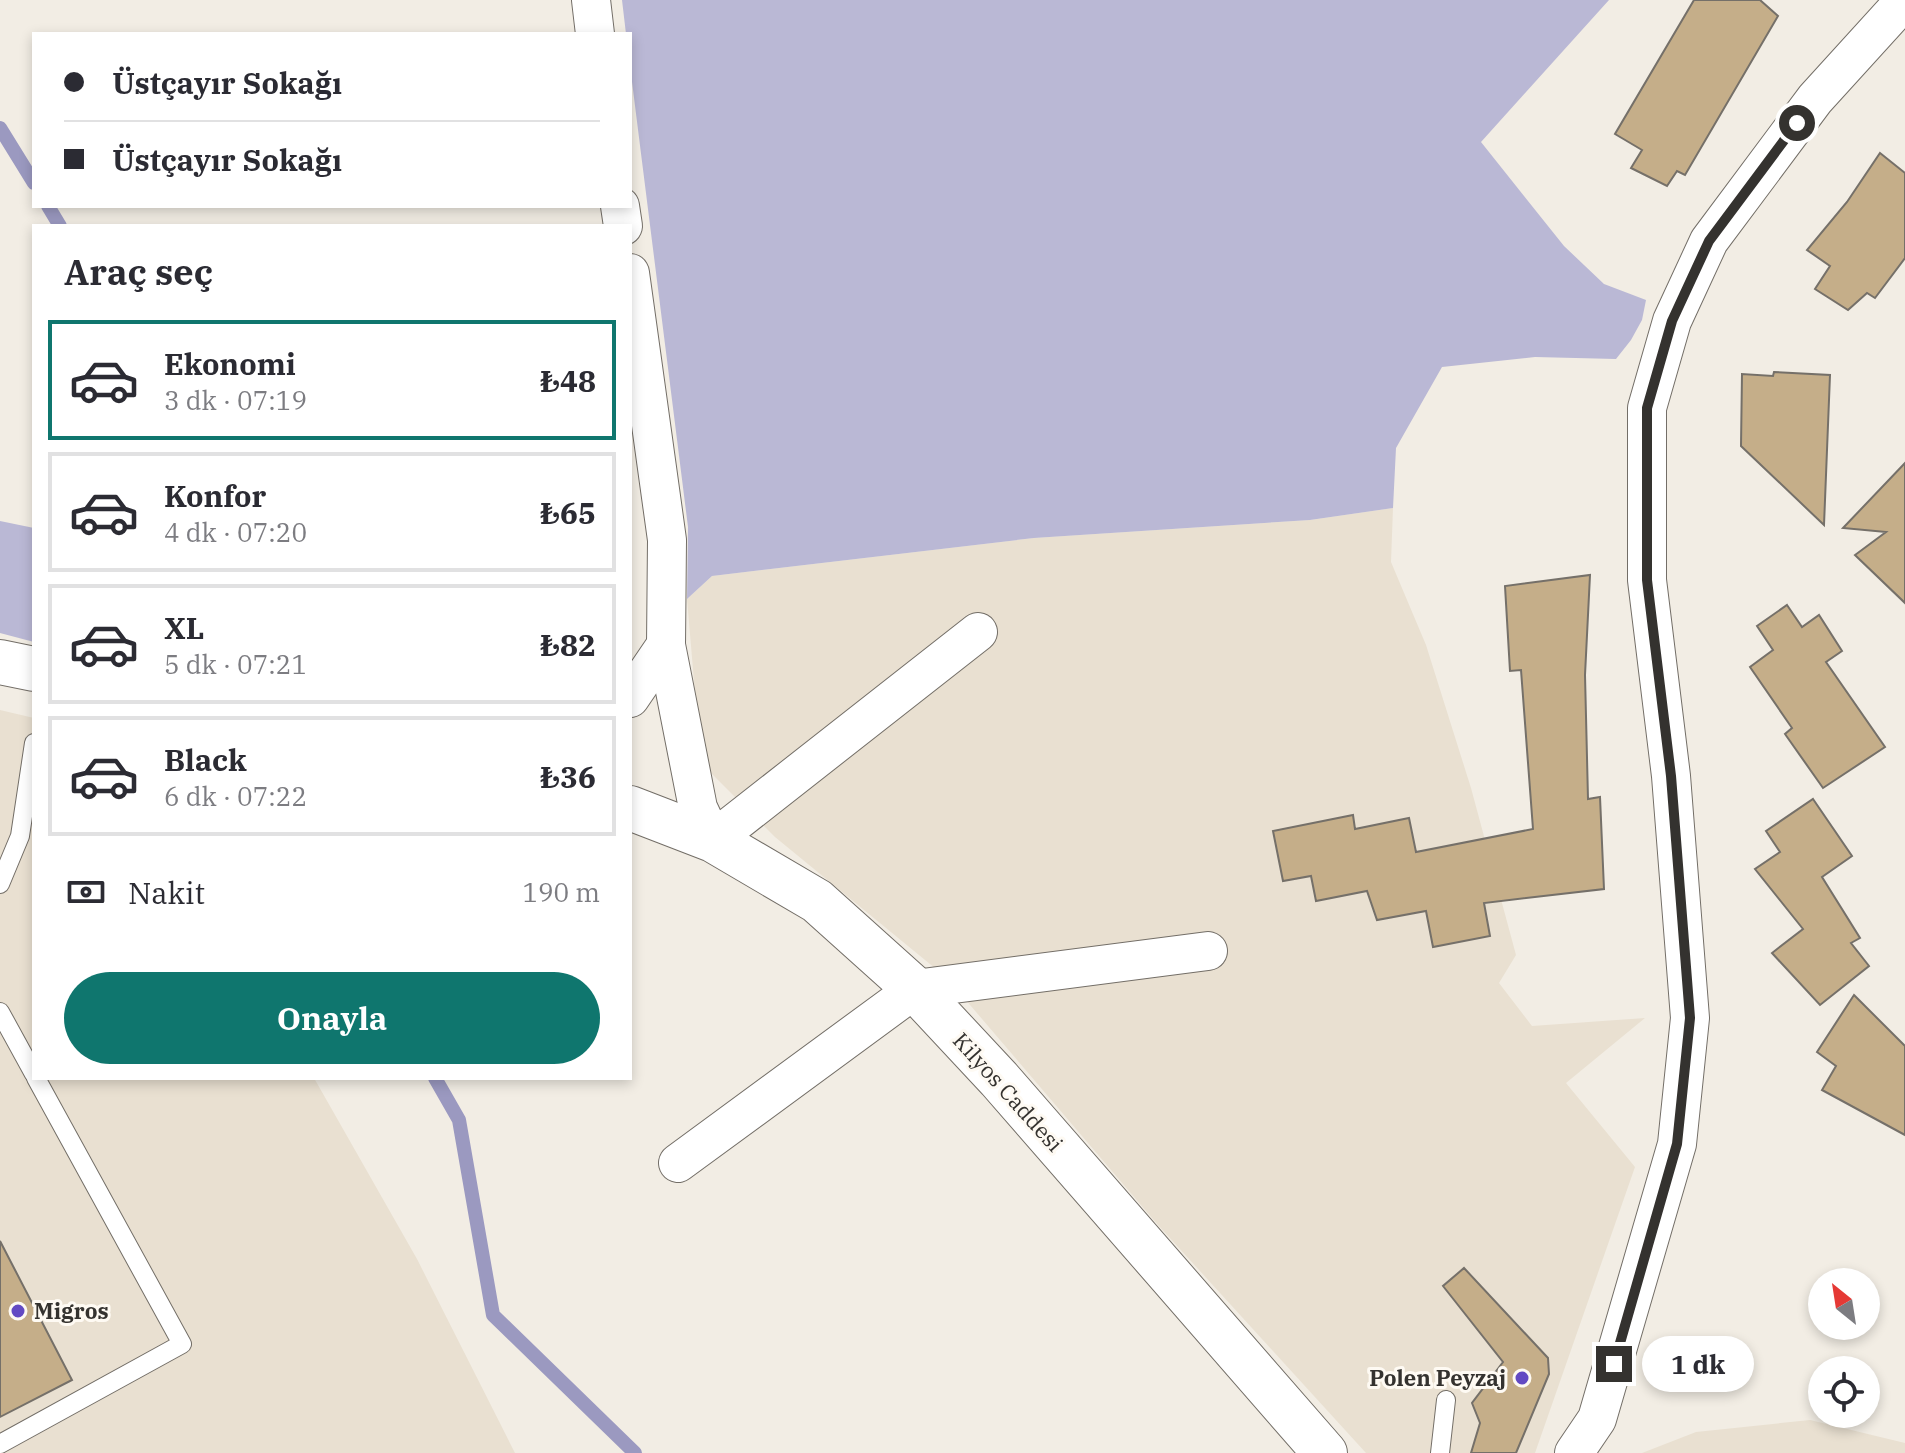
<!DOCTYPE html>
<html lang="tr">
<meta charset="utf-8">
<style>
:root{--surface:#fff;--page:#f7f7f7;--text:#2b2b33;--muted:#7c7c81;--line:#e1e1e2;--accent:#0f766e}
body{margin:0;font-family:"IBM Plex Serif",serif;background:var(--page);color:var(--text);height:100vh;display:flex;flex-direction:column;font-size:30px;white-space:nowrap}
*{box-sizing:border-box;margin:0}
p{font-size:26px;color:var(--muted)}
.icon{flex:none;width:44px;height:44px;fill:none;stroke:currentColor;stroke-width:2;stroke-linecap:round;stroke-linejoin:round}
.map{position:relative;flex:1;overflow:hidden}
.sheet{position:absolute;left:32px;top:224px;width:600px;height:856px;display:flex;flex-direction:column;background:var(--surface);border-radius:0px;box-shadow:0 4px 12px #0003}
.sheet>*{flex:none}
.hud{position:absolute;left:32px;top:32px;width:600px;height:176px;border-radius:0px;box-shadow:0 4px 12px #0003;display:grid;align-content:center;height:176px;padding:0 32px;background:var(--surface)}
.needle{width:52px;rotate:330deg}
.fabs{position:absolute;left:1808px;top:1268px;display:grid;gap:16px}
.fabs a{display:grid;place-items:center;width:72px;height:72px;border-radius:50%;background:var(--surface);box-shadow:0 4px 12px #0003;font-size:40px}
.end{position:absolute;width:36px;height:36px;margin:-18px;border:10px solid #34322f;background:#fff;box-shadow:0 0 0 4px #fff}
.from{border-radius:50%}
.bubble{position:absolute;height:56px;border-radius:28px;background:var(--surface);box-shadow:0 4px 12px #0003;font-size:26px;font-weight:700;line-height:56px;text-align:center}
.hud b{display:flex;align-items:center;gap:28px;height:76px;font-size:30px}
.hud b+b{border-top:2px solid var(--line)}
.hud i{width:20px;height:20px;background:var(--text)}
ul{padding:0;list-style:none}
li{display:flex;align-items:center;gap:24px;height:120px;margin:0 16px 12px;padding:0 16px;border:4px solid var(--line);border-radius:0px}
li div{flex:1}
li b{display:block;font-size:30px}
li em{font-style:normal;font-weight:700}
li.on{border-color:var(--accent)}
li>.icon{width:72px;height:72px;stroke-width:1.5}
h2{padding:0 32px;font-size:36px;line-height:96px}
.pay{display:flex;align-items:center;gap:20px;height:88px;padding:0 32px;font-size:30px}
.pay p{margin-inline-start:auto}
.primary-button{display:flex;gap:16px;margin-top:auto;padding:16px 32px}
.primary-button a{flex:1;height:92px;border-radius:48px;background:var(--accent);color:#fff;font-size:32px;font-weight:700;line-height:92px;text-align:center}
.map>svg:first-child{display:block}
.built{fill:#e9e0d1}
.green{fill:#bab8d5}
.lines{fill:none;stroke-linecap:round;stroke-linejoin:round}
.stream{stroke:#9b99c0;stroke-width:14}
.building{fill:#c5ae89;stroke:#757069;stroke-width:2}
.lane-casing{stroke:#736e67;stroke-width:20}
.street-casing{stroke:#736e67;stroke-width:40}
.secondary-casing{stroke:#736e67;stroke-width:46}
.lane{stroke:#fff;stroke-width:18}
.street{stroke:#fff;stroke-width:38}
.secondary{stroke:#fff;stroke-width:44}
.route{stroke:#34322f;stroke-width:10}
.poi-dot{fill:#634ac3;stroke:#fefaf3;stroke-width:3}
.labels{text-anchor:middle;stroke-width:6;stroke-linejoin:round;paint-order:stroke}
.street-label{font-size:22px;fill:#34322f;stroke:#fefaf3}
.poi-label{font-size:22px;font-weight:bold;fill:#34322f;stroke:#fefaf3;text-anchor:start}
</style>
<div class="map">
<svg width="1905" height="1453" viewBox="0 0 1905 1453">
<rect width="100%" height="100%" fill="#f2ede4"/>
<g class="built">
<polygon points="1393,508 1391,562 1426,645 1471,788 1516,955 1499,983 1532,1026 1645,1018 1566,1083 1635,1167 1535,1453 1366,1453 1158,1225 947,978 775,837 701,763 687,599 712,576 1034,538 1310,520"/>
<polygon points="0,710 34,718 34,1078 314,1078 417,1259 515,1453 0,1453"/>
<polygon points="1810,1420 1905,1443 1905,1453 1642,1453 1696,1432"/>
</g>
<g class="green">
<polygon points="622,0 1609,0 1481,142 1564,246 1604,284 1646,300 1642,320 1631,340 1616,359 1535,357 1442,367 1396,448 1393,508 1310,520 1034,538 712,576 687,599 688,527 630,66 630,34 626,34"/>
<polygon points="0,521 34,528 34,642 0,633"/>
</g>
<g class="lines">
<g class="stream">
<polyline points="0,128 34,183"/>
<polyline points="48,206 60,226"/>
<polyline points="435,1078 459,1120 493,1315 635,1453"/>
</g>
</g>
<g class="building">
<polygon points="1694,0 1760,0 1778,16 1685,175 1677,171 1667,186 1631,168 1642,150 1615,134"/>
<polygon points="1880,153 1905,173 1905,258 1875,298 1867,293 1848,310 1815,289 1830,266 1807,250 1847,202"/>
<polygon points="1774,372 1830,375 1824,525 1741,446 1742,374 1773,376"/>
<polygon points="1905,463 1905,603 1855,555 1886,532 1843,528"/>
<polygon points="1590,575 1585,675 1588,799 1600,797 1604,889 1484,903 1490,936 1433,947 1426,911 1377,920 1367,891 1316,901 1311,876 1283,881 1273,831 1353,815 1355,829 1409,818 1416,852 1533,829 1521,670 1510,671 1505,586"/>
<polygon points="1787,605 1802,627 1819,615 1842,651 1826,662 1885,747 1823,788 1785,734 1792,728 1750,667 1773,650 1757,626"/>
<polygon points="1813,799 1852,856 1822,877 1860,938 1851,943 1869,966 1820,1005 1772,953 1803,929 1755,869 1780,852 1766,831"/>
<polygon points="1854,995 1905,1046 1905,1135 1822,1090 1836,1066 1817,1052"/>
<polygon points="0,1241 72,1380 0,1417"/>
<polygon points="1464,1268 1548,1358 1549,1374 1516,1453 1471,1453 1480,1423 1472,1403 1503,1362 1443,1286"/>
</g>
<g class="lines">
<defs>
<g id="lane">
<polyline points="0,884 20,836 34,743"/>
<polyline points="0,1012 34,1074"/>
<polyline points="0,1444 182,1344 36,1078"/>
<polyline points="1440,1453 1446,1400"/>
</g>
<g id="street">
<polyline points="591,0 595,34"/>
<polyline points="620,206 623,226"/>
<polyline points="630,273 667,540 666,645 698,808 713,840 978,632"/>
<polyline points="630,698 666,645"/>
<polyline points="678,1163 915,989 1208,951"/>
<polyline points="1574,1453 1597,1419 1677,1144 1690,1018 1671,776 1647,580 1647,408 1672,321 1709,241 1815,99 1905,0"/>
</g>
<g id="secondary">
<polyline points="0,662 34,669"/>
<polyline points="630,808 713,840 817,901 915,989 999,1079 1325,1453"/>
</g>
</defs>
<use href="#lane" class="lane-casing"/>
<use href="#street" class="street-casing"/>
<use href="#secondary" class="secondary-casing"/>
<use href="#lane" class="lane"/>
<use href="#street" class="street"/>
<use href="#secondary" class="secondary"/>
</g>
<g class="lines">
<polyline class="route" points="1614,1364 1677,1144 1690,1018 1671,776 1647,580 1647,408 1672,321 1709,241 1797,123"/>
</g>
<g class="poi-dot">
<circle cx="18" cy="1311" r="8"/>
<circle cx="1522" cy="1378" r="8"/>
</g>
<g class="labels">
<g class="street-label">
<text transform="translate(1008 1092) rotate(48)" y="8">Kilyos Caddesi</text>
</g>
<g class="poi-label">
<text x="34" y="1319">Migros</text>
<text x="1506" y="1386" text-anchor="end">Polen Peyzaj</text>
</g>
</g>
</svg>
<div class="fabs">
<a><svg class="needle" viewBox="-14 -14 28 28"><path d="M0-13l5 13h-10z" fill="#e53935"/><path d="M0 13l5-13h-10z" fill="#7c7c81"/></svg></a>
<a><svg class="icon" aria-label="locate" viewBox="0 0 24 24"><circle cx="12" cy="12" r="6"/><path d="M12 2v4M12 18v4M2 12h4M18 12h4"/></svg></a>
</div>
<i class="end from" style="left:1797px;top:123px"></i>
<i class="end" style="left:1614px;top:1364px"></i>
<div class="bubble" style="left:1642px;top:1336px;width:112px">1 dk</div>
<div class="hud">
<b><i class="from"></i>Üstçayır Sokağı</b>
<b><i></i>Üstçayır Sokağı</b>
</div>
<section class="sheet">
<h2>Araç seç</h2>
<ul>
<li class="on"><svg class="icon" aria-label="car" viewBox="0 0 24 24"><path d="M5 17H2v-5l4-1 3-4h7l3 4 3 1v5h-3M9 17h6M6 11h13"/><circle cx="7" cy="17" r="2"/><circle cx="17" cy="17" r="2"/></svg><div><b>Ekonomi</b><p>3 dk · 07:19</p></div><em>₺48</em></li>
<li><svg class="icon" aria-label="car" viewBox="0 0 24 24"><path d="M5 17H2v-5l4-1 3-4h7l3 4 3 1v5h-3M9 17h6M6 11h13"/><circle cx="7" cy="17" r="2"/><circle cx="17" cy="17" r="2"/></svg><div><b>Konfor</b><p>4 dk · 07:20</p></div><em>₺65</em></li>
<li><svg class="icon" aria-label="car" viewBox="0 0 24 24"><path d="M5 17H2v-5l4-1 3-4h7l3 4 3 1v5h-3M9 17h6M6 11h13"/><circle cx="7" cy="17" r="2"/><circle cx="17" cy="17" r="2"/></svg><div><b>XL</b><p>5 dk · 07:21</p></div><em>₺82</em></li>
<li><svg class="icon" aria-label="car" viewBox="0 0 24 24"><path d="M5 17H2v-5l4-1 3-4h7l3 4 3 1v5h-3M9 17h6M6 11h13"/><circle cx="7" cy="17" r="2"/><circle cx="17" cy="17" r="2"/></svg><div><b>Black</b><p>6 dk · 07:22</p></div><em>₺36</em></li>
</ul>
<div class="pay"><svg class="icon" aria-label="cash" viewBox="0 0 24 24"><path d="M3 7h18v10H3z"/><circle cx="12" cy="12" r="2"/></svg>Nakit<p>190 m</p></div>
<div class="primary-button"><a>Onayla</a></div>
</section>
</div>
